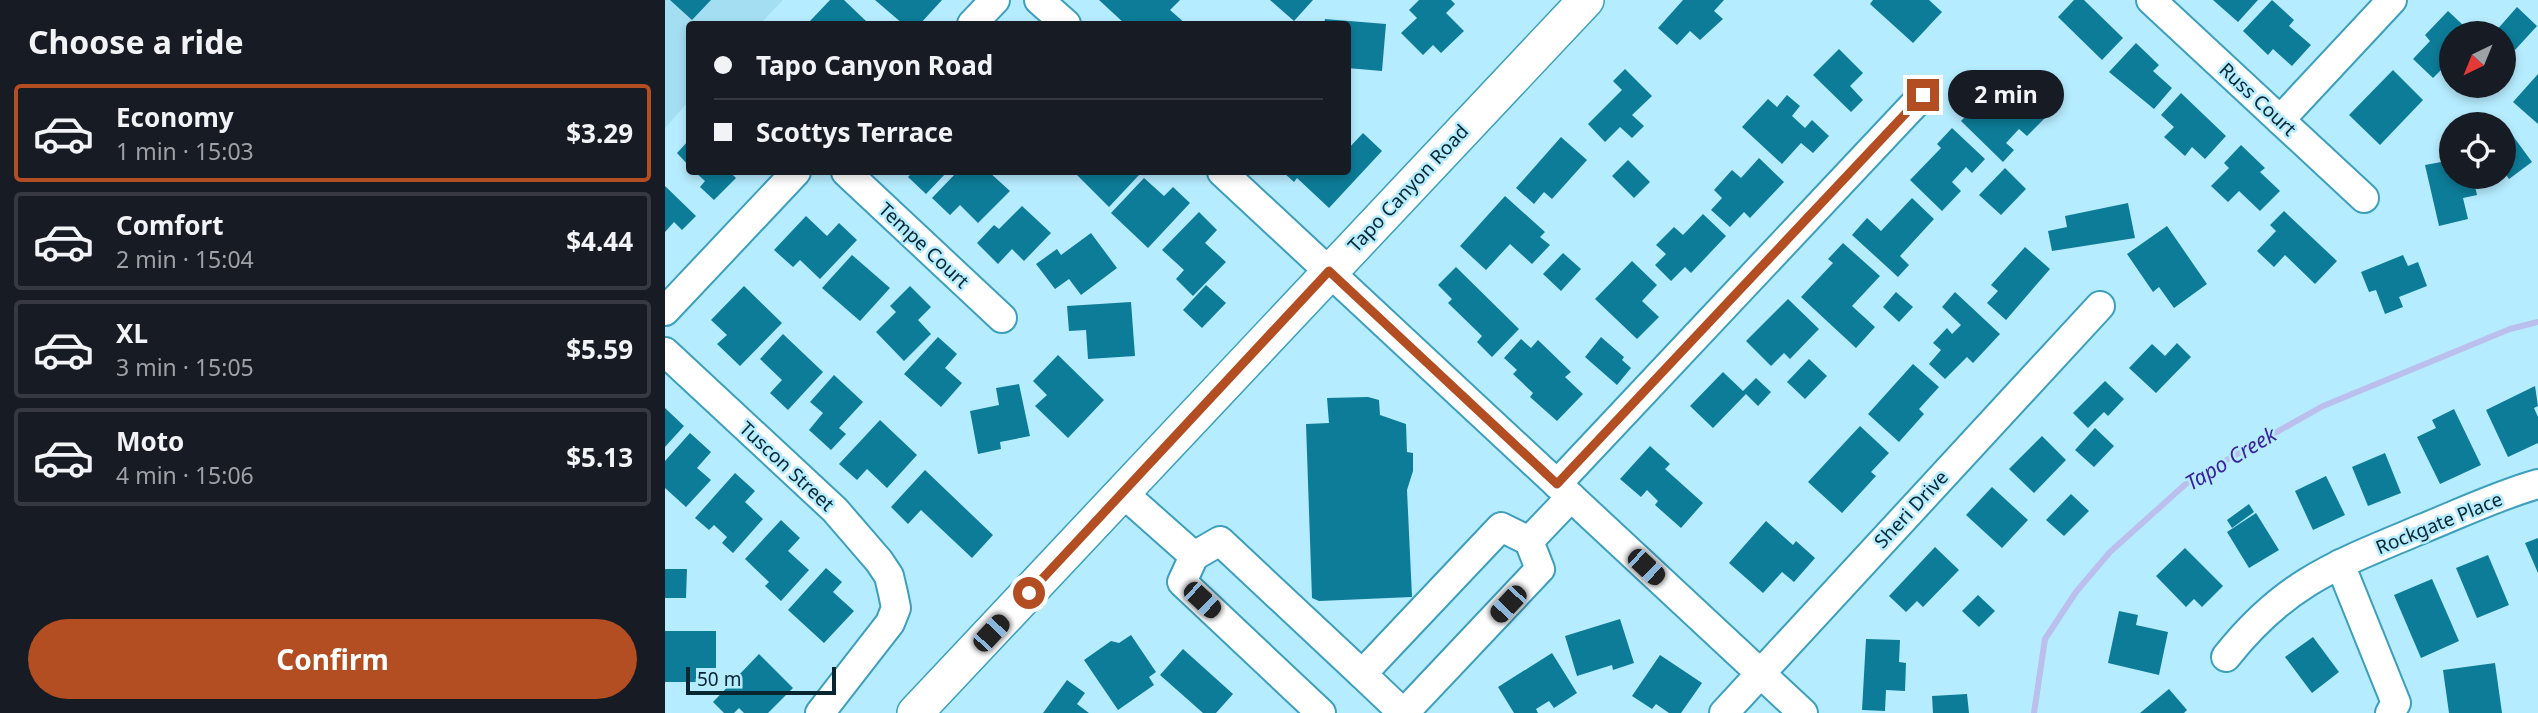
<!DOCTYPE html>
<meta charset="utf-8">
<style>
:root{--surface:#171b24;--page:#20242c;--text:#f1f3f6;--muted:#9ea1a6;--line:#363941;--accent:#b34d22}
body{margin:0;font-family:"Noto Sans",sans-serif;background:var(--page);color:var(--text);height:100vh;display:flex;flex-direction:column;font-size:26px;white-space:nowrap}
*{box-sizing:border-box;margin:0}
p{font-size:23px;color:var(--muted)}
.icon{flex:none;width:38px;height:38px;fill:none;stroke:currentColor;stroke-width:2;stroke-linecap:round;stroke-linejoin:round}
.map{position:relative;flex:1;overflow:hidden}
.panel{display:flex;flex-direction:column;background:var(--surface);width:665px}
.panel>*{flex:none}
.hud{position:absolute;left:21px;top:21px;width:665px;height:154px;border-radius:7px;box-shadow:0 4px 10px #0003;display:grid;align-content:center;height:154px;padding:0 28px;background:var(--surface)}
.needle{width:46px;rotate:223deg}
.controls{position:absolute;left:1774px;top:21px;display:grid;gap:14px}
.controls a{display:grid;place-items:center;width:77px;height:77px;border-radius:50%;background:var(--surface);box-shadow:0 4px 10px #0003;font-size:35px}
.scale{position:absolute;left:21px;bottom:18px;width:150px;box-sizing:border-box;padding-left:7px;border:4px solid #072630;border-top:0;font-size:19px;line-height:24px;white-space:nowrap;color:#072630;-webkit-text-stroke:5px #b6ecff;paint-order:stroke}
.end{position:absolute;width:32px;height:32px;margin:-16px;border:9px solid #b34d22;background:#fff;box-shadow:0 0 0 4px #fff}
.from{border-radius:50%}
.bubble{position:absolute;height:49px;border-radius:24px;background:var(--surface);box-shadow:0 4px 10px #0003;font-size:23px;font-weight:700;line-height:49px;text-align:center}
.car{position:absolute;width:21px;height:42px;margin:-21px -10px;border-radius:9px;box-shadow:0 0 5px 2px #0007;background:linear-gradient(#222 24%,#8ab4d8 0 40%,#222 0 76%,#8ab4d8 0 86%,#222 0)}
.hud b{display:flex;align-items:center;gap:24px;height:66px;font-size:26px}
.hud b+b{border-top:2px solid var(--line)}
.hud i{width:18px;height:18px;background:var(--text)}
ul{padding:0;list-style:none}
li{display:flex;align-items:center;gap:21px;height:98px;margin:0 14px 10px;padding:0 14px;border:4px solid var(--line);border-radius:7px}
li div{flex:1}
li b{display:block;font-size:26px}
li em{font-style:normal;font-weight:700}
li.current{border-color:var(--accent)}
li>.icon{width:63px;height:63px;stroke-width:1.5}
h2{padding:0 28px;font-size:32px;line-height:84px}
.button{display:flex;gap:14px;margin-top:auto;padding:14px 28px}
.button a{flex:1;height:80px;border-radius:42px;background:var(--accent);color:#fff;font-size:28px;font-weight:700;line-height:80px;text-align:center}
main{display:flex;flex:1;min-height:0}
.map>svg:first-child{display:block}
.built{fill:#a4def3}
.lines{fill:none;stroke-linecap:round;stroke-linejoin:round}
.stream{stroke:#bbbfed;stroke-width:6}
.building{fill:#0d7c98}
.minor-casing{stroke:#3c9fbd;stroke-width:32}
.major-casing{stroke:#3c9fbd;stroke-width:38}
.minor{stroke:#fff;stroke-width:28}
.major{stroke:#fff;stroke-width:35}
.route{stroke:#b34d22;stroke-width:9}
.labels{text-anchor:middle;stroke-width:5;stroke-linejoin:round;paint-order:stroke}
.street-label{font-size:19px;fill:#072630;stroke:#b6ecff}
.water-label{font-size:21px;font-style:italic;fill:#3b20a2;stroke:#b6ecff}
</style>
<main>
<section class="panel">
<h2>Choose a ride</h2>
<ul>
<li class="current"><svg class="icon" aria-label="car" viewBox="0 0 24 24"><path d="M5 17H2v-5l4-1 3-4h7l3 4 3 1v5h-3M9 17h6M6 11h13"/><circle cx="7" cy="17" r="2"/><circle cx="17" cy="17" r="2"/></svg><div><b>Economy</b><p>1 min · 15:03</p></div><em>$3.29</em></li>
<li><svg class="icon" aria-label="car" viewBox="0 0 24 24"><path d="M5 17H2v-5l4-1 3-4h7l3 4 3 1v5h-3M9 17h6M6 11h13"/><circle cx="7" cy="17" r="2"/><circle cx="17" cy="17" r="2"/></svg><div><b>Comfort</b><p>2 min · 15:04</p></div><em>$4.44</em></li>
<li><svg class="icon" aria-label="car" viewBox="0 0 24 24"><path d="M5 17H2v-5l4-1 3-4h7l3 4 3 1v5h-3M9 17h6M6 11h13"/><circle cx="7" cy="17" r="2"/><circle cx="17" cy="17" r="2"/></svg><div><b>XL</b><p>3 min · 15:05</p></div><em>$5.59</em></li>
<li><svg class="icon" aria-label="car" viewBox="0 0 24 24"><path d="M5 17H2v-5l4-1 3-4h7l3 4 3 1v5h-3M9 17h6M6 11h13"/><circle cx="7" cy="17" r="2"/><circle cx="17" cy="17" r="2"/></svg><div><b>Moto</b><p>4 min · 15:06</p></div><em>$5.13</em></li>
</ul>
<div class="button"><a>Confirm</a></div>
</section>
<div class="map">
<svg width="1873" height="713" viewBox="0 0 1873 713">
<rect width="100%" height="100%" fill="#b6ecff"/>
<polygon class="built" points="0,0 118,0 95,24 24,24 24,101 0,128"/>
<g class="lines">
<polyline class="stream" points="1369,713 1380,639 1411,592 1445,552 1524,481 1658,406 1845,329 1873,322"/>
</g>
<g class="building">
<polygon points="5,0 46,0 27,20"/>
<polygon points="165,0 179,0 201,21 197,24 149,24 145,21"/>
<polygon points="210,0 277,0 255,24 238,24"/>
<polygon points="434,0 515,0 505,10 521,24 460,24"/>
<polygon points="605,0 648,0 629,21"/>
<polygon points="754,0 786,0 790,4 781,13 799,31 776,53 768,45 758,55 736,33 752,18 744,10"/>
<polygon points="1018,0 1059,0 1049,11 1058,19 1035,40 1025,31 1012,45 993,28"/>
<polygon points="1208,0 1264,0 1277,12 1248,43 1205,4"/>
<polygon points="1409,0 1419,0 1458,38 1437,60 1393,17"/>
<polygon points="1548,0 1593,0 1573,22"/>
<polygon points="1607,0 1629,20 1624,26 1646,45 1627,66 1608,49 1603,55 1578,31"/>
<polygon points="1852,7 1872,26 1850,50 1839,40 1839,33 1830,32"/>
<polygon points="1783,11 1798,25 1794,30 1797,33 1787,33 1787,59 1768,78 1748,59 1765,41 1760,35"/>
<polygon points="660,19 721,24 717,71 682,68 682,24 659,24"/>
<polygon points="1471,43 1494,65 1488,71 1507,88 1489,109 1444,72"/>
<polygon points="1174,49 1198,73 1185,86 1198,100 1186,112 1148,75"/>
<polygon points="960,69 987,96 967,115 979,126 967,138 955,127 940,142 923,124 957,90 948,81"/>
<polygon points="1728,70 1758,100 1715,145 1684,115"/>
<polygon points="1873,74 1873,124 1848,102"/>
<polygon points="1354,83 1385,113 1362,136 1354,129 1341,143 1349,150 1338,162 1296,121 1329,87 1340,97"/>
<polygon points="1516,93 1561,136 1540,159 1527,147 1520,156 1499,137 1509,127 1496,115"/>
<polygon points="1122,95 1135,106 1127,116 1140,128 1147,120 1164,136 1148,153 1136,143 1117,164 1077,127 1103,99 1112,107"/>
<polygon points="1287,128 1320,159 1307,173 1301,167 1287,182 1296,191 1277,211 1245,180 1276,148 1272,144"/>
<polygon points="698,133 717,151 664,208 632,178 629,182 618,172 682,172 682,150"/>
<polygon points="1848,136 1867,162 1844,179 1839,172 1839,142"/>
<polygon points="896,137 922,160 887,199 879,192 869,204 851,188"/>
<polygon points="24,140 24,166 12,153"/>
<polygon points="1576,145 1600,168 1595,172 1615,191 1595,211 1574,191 1563,202 1546,186 1564,168 1559,163"/>
<polygon points="1094,158 1119,182 1085,218 1079,212 1065,227 1046,210 1057,198 1049,190 1067,170 1076,178"/>
<polygon points="963,160 985,182 969,198 947,176"/>
<polygon points="1787,160 1787,177 1808,177 1812,195 1798,198 1803,219 1774,226 1760,165"/>
<polygon points="1340,168 1361,189 1336,215 1314,195"/>
<polygon points="30,172 65,172 71,178 49,200 35,187 40,181"/>
<polygon points="248,172 282,172 261,194 243,177"/>
<polygon points="292,172 324,172 345,191 313,223 295,205 285,215 267,198"/>
<polygon points="409,172 470,172 474,175 444,207"/>
<polygon points="479,178 499,196 508,187 525,203 483,248 446,213"/>
<polygon points="0,186 31,216 17,230 9,222 0,232"/>
<polygon points="840,196 880,232 875,237 885,245 867,264 845,244 821,270 795,246"/>
<polygon points="1247,198 1269,219 1235,256 1244,265 1233,277 1187,235 1202,218 1216,231"/>
<polygon points="1463,203 1470,238 1387,251 1383,231 1402,227 1400,216"/>
<polygon points="357,206 386,233 359,261 347,249 333,264 312,243 329,225 334,229"/>
<polygon points="1619,211 1672,261 1650,284 1620,255 1609,267 1592,251 1611,231 1605,225"/>
<polygon points="534,212 552,230 540,243 561,262 528,296 511,279 519,270 497,250"/>
<polygon points="1038,214 1061,236 1026,273 1020,267 1006,281 990,265 1001,254 991,245 1009,227 1018,235"/>
<polygon points="141,216 162,236 174,223 192,240 155,279 135,260 128,267 109,250"/>
<polygon points="1502,226 1542,284 1509,308 1494,287 1488,292 1462,254"/>
<polygon points="426,233 452,268 416,295 404,279 390,289 371,264 392,249 396,255"/>
<polygon points="1178,243 1215,276 1187,306 1210,327 1191,348 1136,297 1168,263 1163,259"/>
<polygon points="1360,247 1385,269 1341,320 1322,303 1333,291 1326,285"/>
<polygon points="898,253 916,269 896,291 878,274"/>
<polygon points="187,255 225,288 195,321 157,288"/>
<polygon points="1738,255 1743,266 1753,262 1762,286 1734,297 1738,307 1720,314 1711,290 1704,292 1696,272"/>
<polygon points="967,261 992,285 977,301 994,317 972,339 930,299"/>
<polygon points="791,267 854,329 827,357 812,342 817,336 783,303 787,299 773,285"/>
<polygon points="541,285 561,303 537,328 518,310"/>
<polygon points="79,286 117,323 75,366 52,344 62,335 46,320"/>
<polygon points="245,286 266,307 253,320 266,334 239,361 211,332 231,312 225,306"/>
<polygon points="1231,292 1248,307 1234,322 1218,307"/>
<polygon points="1290,292 1335,334 1308,363 1302,357 1280,379 1264,364 1276,350 1268,343 1282,328 1287,334 1296,325 1277,307"/>
<polygon points="1123,299 1154,329 1125,359 1119,353 1106,366 1081,341"/>
<polygon points="466,302 470,356 423,359 421,330 404,331 402,306"/>
<polygon points="118,334 158,372 123,410 105,393 117,380 95,359"/>
<polygon points="273,337 292,354 280,368 297,383 276,407 239,374"/>
<polygon points="936,337 959,357 957,360 966,368 952,385 920,357"/>
<polygon points="856,339 866,348 873,340 906,372 900,377 918,394 892,421 865,397 868,393 848,374 852,370 839,358"/>
<polygon points="1512,343 1526,357 1491,393 1464,368 1487,344 1500,356"/>
<polygon points="393,355 439,400 403,438 370,406 382,395 368,381"/>
<polygon points="1144,359 1162,376 1140,399 1122,382"/>
<polygon points="1248,364 1274,387 1254,409 1259,414 1234,442 1203,414"/>
<polygon points="1058,372 1078,391 1091,378 1106,392 1093,406 1081,394 1048,428 1025,406"/>
<polygon points="169,375 198,402 174,428 181,434 166,450 144,430 158,413 145,402"/>
<polygon points="1440,381 1459,399 1443,416 1439,412 1423,428 1408,413"/>
<polygon points="354,384 365,436 335,442 336,449 313,454 305,411 334,405 331,388"/>
<polygon points="1870,386 1873,406 1869,408 1873,417 1873,443 1843,457 1821,410"/>
<polygon points="703,397 714,400 715,415 741,424 742,452 748,453 748,471 742,490 747,597 654,601 647,598 641,424 664,423 662,398"/>
<polygon points="0,408 19,426 0,447"/>
<polygon points="1789,409 1816,465 1775,484 1752,437 1771,428 1767,420"/>
<polygon points="215,420 252,455 222,488 202,469 192,480 174,464"/>
<polygon points="1195,426 1224,453 1206,472 1211,476 1177,513 1143,482"/>
<polygon points="1430,428 1449,446 1429,467 1410,450"/>
<polygon points="25,433 46,452 32,468 46,480 21,507 0,488 0,461"/>
<polygon points="1377,436 1401,460 1369,493 1344,469"/>
<polygon points="985,446 1005,464 1000,469 1038,503 1016,528 990,505 993,501 982,490 976,497 955,479"/>
<polygon points="1720,453 1736,493 1703,506 1687,467"/>
<polygon points="260,470 328,535 307,558 256,510 243,524 226,507"/>
<polygon points="70,473 90,491 80,502 98,519 68,553 57,543 62,537 49,525 44,530 30,518"/>
<polygon points="1661,476 1680,515 1648,530 1630,491"/>
<polygon points="1327,487 1363,520 1337,548 1301,515"/>
<polygon points="1406,494 1424,511 1399,536 1381,520"/>
<polygon points="1584,504 1589,512 1567,528 1562,520"/>
<polygon points="1591,513 1614,550 1584,568 1562,532"/>
<polygon points="116,520 135,538 123,551 144,570 116,601 100,586 104,582 80,559"/>
<polygon points="1101,521 1128,545 1131,541 1150,558 1129,582 1117,572 1098,593 1064,563"/>
<polygon points="1873,538 1873,573 1860,543"/>
<polygon points="1270,547 1294,570 1258,607 1252,601 1241,612 1224,596"/>
<polygon points="1520,548 1558,586 1537,607 1529,599 1521,607 1491,576"/>
<polygon points="1823,555 1844,605 1812,618 1791,568"/>
<polygon points="161,568 177,582 168,592 189,611 159,643 123,610"/>
<polygon points="0,569 22,569 21,598 0,598"/>
<polygon points="1767,579 1794,641 1756,658 1729,595"/>
<polygon points="1313,595 1330,611 1314,627 1297,611"/>
<polygon points="1454,611 1473,615 1471,625 1503,632 1494,675 1443,663"/>
<polygon points="955,619 969,663 948,670 947,665 912,676 900,636"/>
<polygon points="0,631 51,631 51,668 31,668 31,682 0,682"/>
<polygon points="466,635 491,672 484,677 489,685 453,710 419,660 446,641 454,643"/>
<polygon points="1648,637 1674,672 1647,693 1620,657"/>
<polygon points="1201,639 1235,640 1234,662 1241,663 1240,691 1221,690 1220,711 1197,710"/>
<polygon points="518,649 568,694 551,713 538,713 495,675"/>
<polygon points="887,653 912,693 889,708 884,701 871,709 873,713 849,713 833,687"/>
<polygon points="94,654 128,688 103,713 79,713 74,708 69,713 59,713 48,702"/>
<polygon points="995,655 1037,683 1016,713 1004,713 991,704 987,709 967,696"/>
<polygon points="1830,663 1837,713 1784,713 1778,670"/>
<polygon points="402,680 420,693 412,704 424,713 378,713"/>
<polygon points="1504,689 1522,710 1519,713 1475,713"/>
<polygon points="1302,694 1304,713 1268,713 1267,696"/>
</g>
<g class="lines">
<defs>
<g id="minor">
<polyline points="374,0 401,24"/>
<polyline points="1486,0 1699,198"/>
<polyline points="307,24 330,0"/>
<polyline points="1615,120 1727,0"/>
<polyline points="181,172 337,318"/>
<polyline points="557,172 1138,713"/>
<polyline points="0,311 131,172"/>
<polyline points="0,352 170,510 214,561 224,576 228,593 231,608 225,623 155,713"/>
<polyline points="892,484 1258,95"/>
<polyline points="458,493 529,556 517,582 656,713"/>
<polyline points="529,556 555,541 697,674 836,527 864,541"/>
<polyline points="1675,564 1731,703 1725,713"/>
<path d="M1561,657c60,-76 112,-93 198,-129 37,-15 75,-33 114,-44"/>
<polyline points="697,674 738,713"/>
<polyline points="739,713 875,569 864,541 906,497"/>
<polyline points="1059,713 1435,306"/>
</g>
<polyline id="major" points="250,713 921,0"/>
</defs>
<use href="#minor" class="minor-casing"/>
<use href="#major" class="major-casing"/>
<use href="#minor" class="minor"/>
<use href="#major" class="major"/>
</g>
<g class="lines">
<polyline class="route" points="364,593 664,271 892,484 1258,95"/>
</g>
<g class="labels">
<g class="street-label">
<text transform="translate(1593 99) rotate(43)" y="7">Russ Court</text>
<text transform="translate(743 188) rotate(-47)" y="7">Tapo Canyon Road</text>
<text transform="translate(259 245) rotate(43)" y="7">Tempe Court</text>
<text transform="translate(122 466) rotate(43)" y="7">Tuscon Street</text>
<text transform="translate(1246 509) rotate(-47)" y="7">Sheri Drive</text>
<text transform="translate(1774 523) rotate(-22)" y="7">Rockgate Place</text>
</g>
<g class="water-label">
<text transform="translate(1566 459) rotate(-31)" y="7">Tapo Creek</text>
</g>
</g>
</svg>
<div class="controls">
<a><svg class="needle" viewBox="-14 -14 28 28"><path d="M0-13l5 13h-10z" fill="#e53935"/><path d="M0 13l5-13h-10z" fill="#9ea1a6"/></svg></a>
<a><svg class="icon" aria-label="locate" viewBox="0 0 24 24"><circle cx="12" cy="12" r="6"/><path d="M12 2v4M12 18v4M2 12h4M18 12h4"/></svg></a>
</div>
<div class="scale">50 m</div>
<i class="end from" style="left:364px;top:593px"></i>
<i class="end" style="left:1258px;top:95px"></i>
<div class="bubble" style="left:1283px;top:70px;width:116px">2 min</div>
<i class="car" style="left:981px;top:567px;rotate:133deg"></i>
<i class="car" style="left:537px;top:600px;rotate:133deg"></i>
<i class="car" style="left:843px;top:604px;rotate:223deg"></i>
<i class="car" style="left:326px;top:633px;rotate:43deg"></i>
<div class="hud">
<b><i class="from"></i>Tapo Canyon Road</b>
<b><i></i>Scottys Terrace</b>
</div>
</div>
</main>
